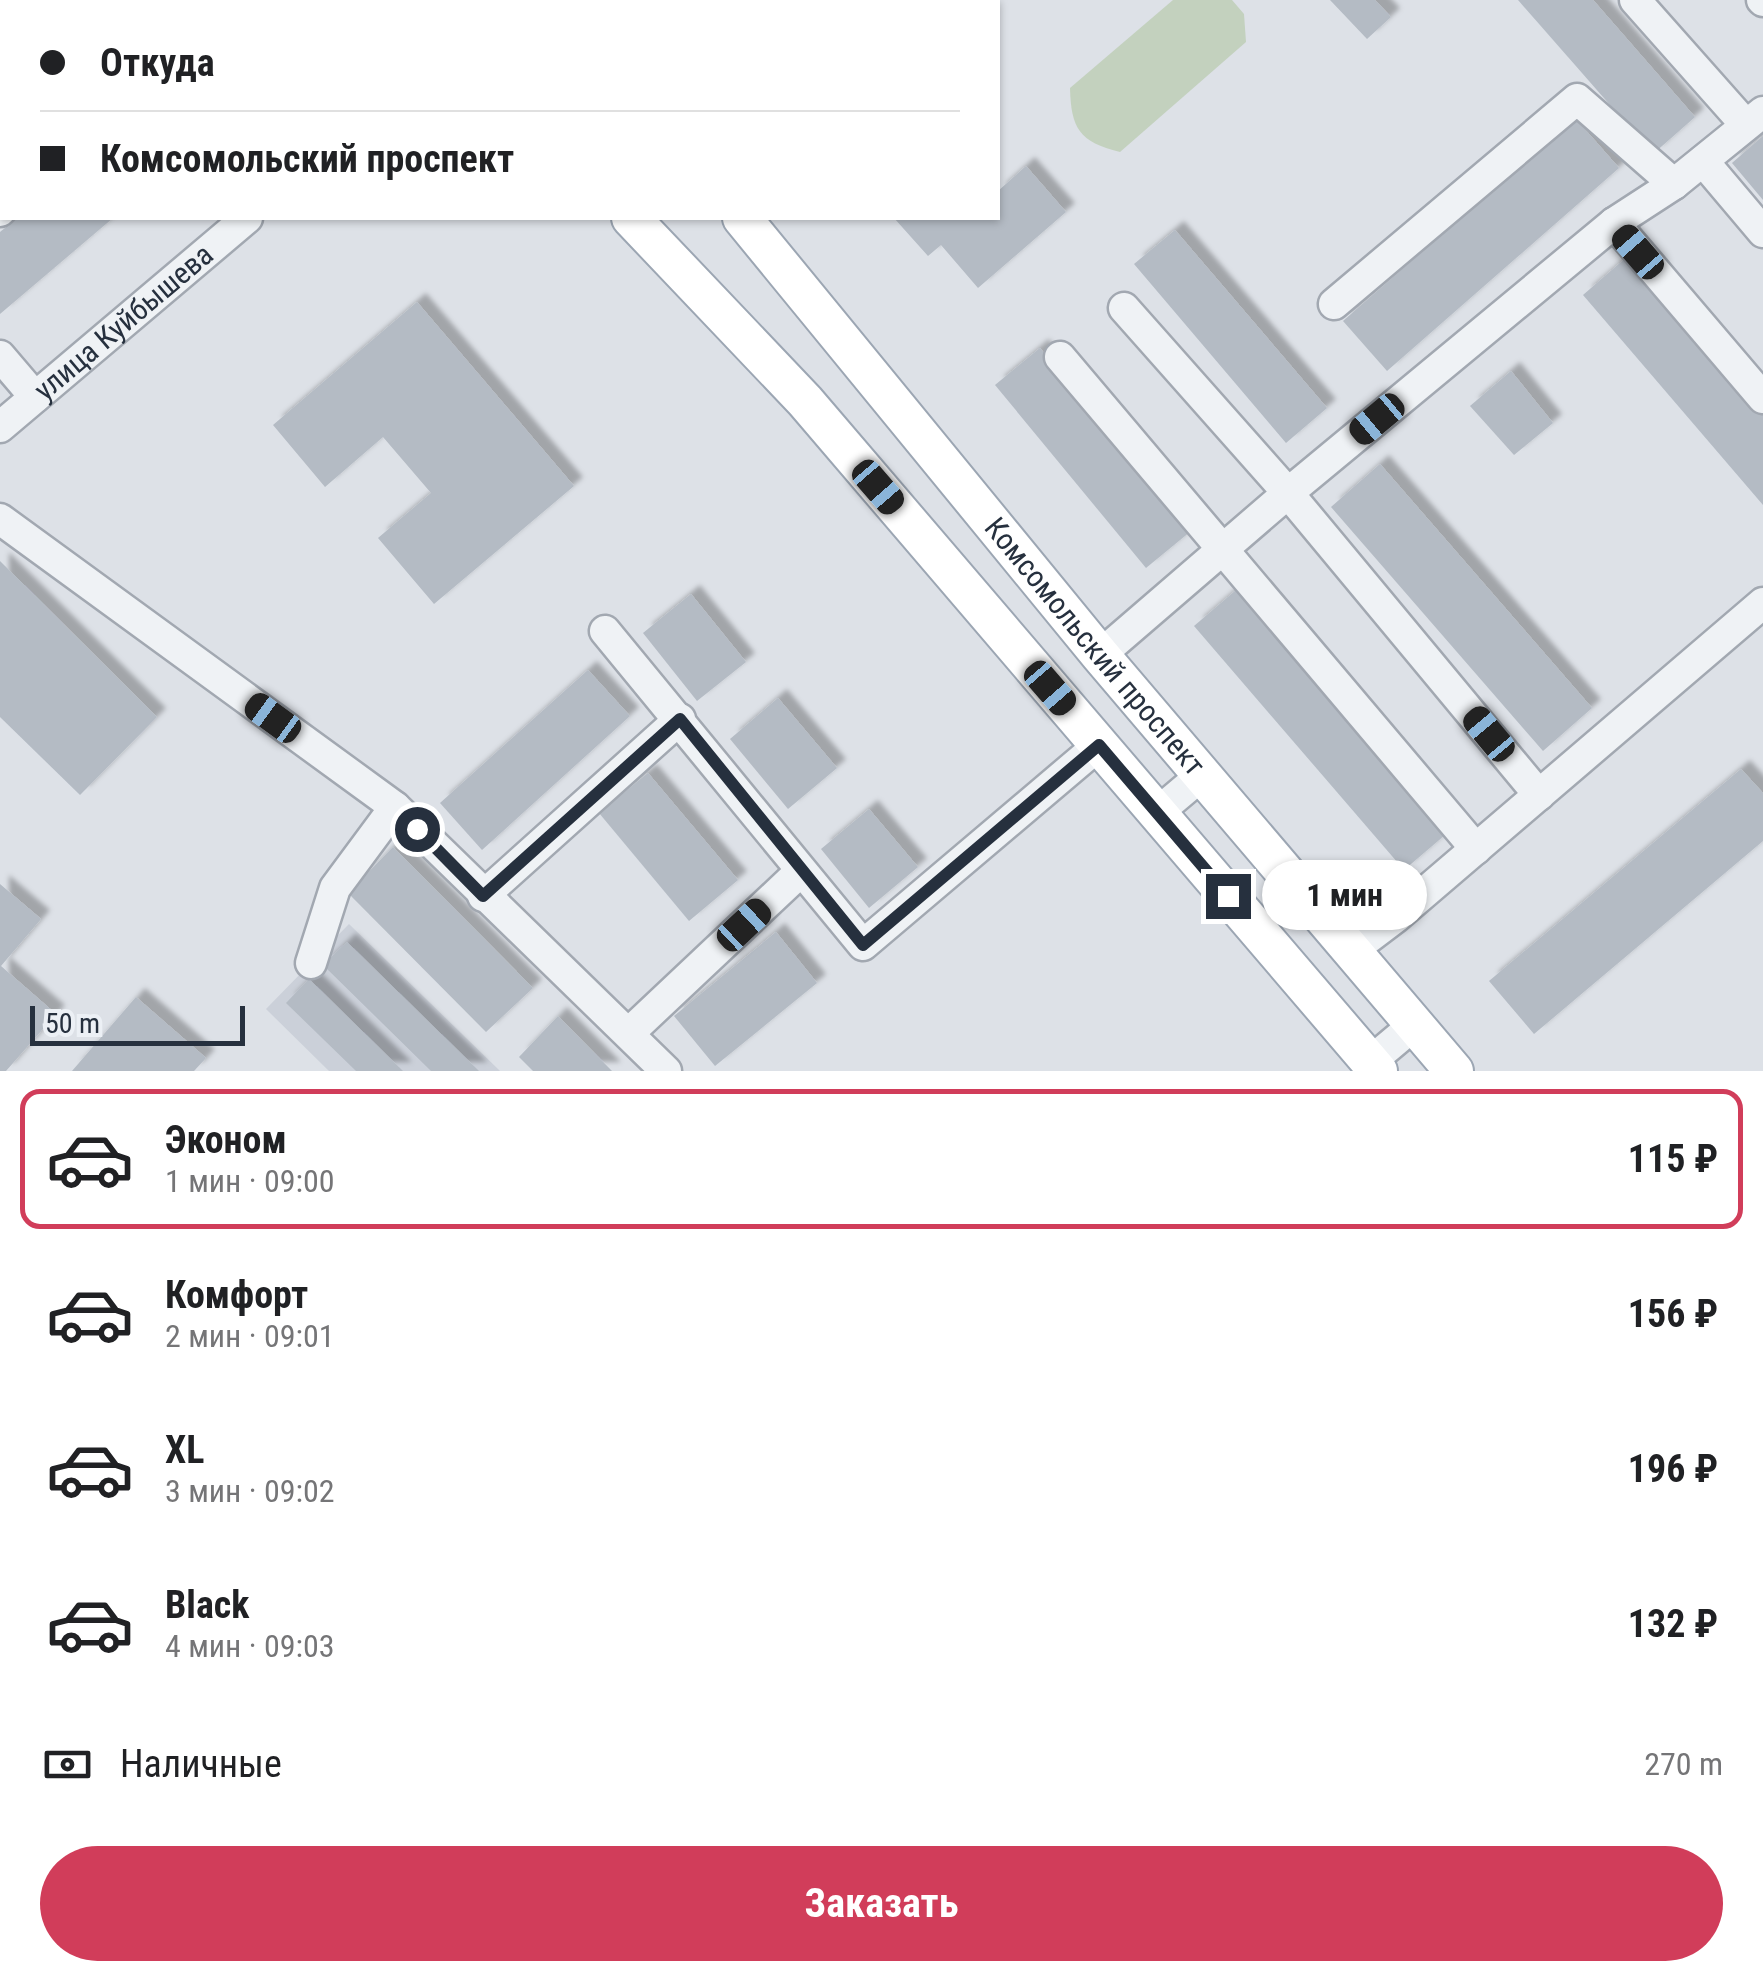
<!DOCTYPE html>
<html lang="ru">
<meta charset="utf-8">
<style>
:root{--surface:#fff;--page:#f2f2f2;--text:#202124;--muted:#757577;--line:#e0e0e0;--accent:#d13d5a}
body{margin:0;font-family:"Roboto Condensed",sans-serif;background:var(--page);color:var(--text);height:100vh;display:flex;flex-direction:column;font-size:38px;white-space:nowrap}
*{box-sizing:border-box;margin:0}
p{font-size:32px;color:var(--muted)}
.icon{flex:none;width:55px;height:55px;fill:none;stroke:currentColor;stroke-width:2;stroke-linecap:round;stroke-linejoin:round}
.map{position:relative;height:1071px;overflow:hidden}
.details{display:flex;flex-direction:column;background:var(--surface);flex:1}
.details>*{flex:none}
.top-card{position:absolute;left:0px;top:0px;width:1000px;height:220px;box-shadow:0 2px 8px #0004;display:grid;align-content:center;height:220px;padding:0 40px;background:var(--surface)}
.scale{position:absolute;left:30px;bottom:25px;width:215px;box-sizing:border-box;padding-left:10px;border:5px solid #26303e;border-top:0;font-size:28px;line-height:35px;white-space:nowrap;color:#26303e;-webkit-text-stroke:8px #ecf0f5;paint-order:stroke}
.end{position:absolute;width:45px;height:45px;margin:-22px;border:12px solid #26303e;background:#fff;box-shadow:0 0 0 5px #fff}
.from{border-radius:50%}
.bubble{position:absolute;height:70px;border-radius:35px;background:var(--surface);box-shadow:0 2px 8px #0004;font-size:32px;font-weight:700;line-height:70px;text-align:center}
.car{position:absolute;width:30px;height:60px;margin:-30px -15px;border-radius:12px;box-shadow:0 0 8px 2px #0007;background:linear-gradient(#222 24%,#8ab4d8 0 40%,#222 0 76%,#8ab4d8 0 86%,#222 0)}
.top-card b{display:flex;align-items:center;gap:35px;height:95px;font-size:38px}
.top-card b+b{border-top:2px solid var(--line)}
.top-card i{width:25px;height:25px;background:var(--text)}
ul{padding:18px 0 0;list-style:none}
li{display:flex;align-items:center;gap:30px;height:140px;margin:0 20px 15px;padding:0 20px;border:5px solid transparent;border-radius:20px}
li div{flex:1}
li b{display:block;font-size:38px}
li em{font-style:normal;font-weight:700}
li.active{border-color:var(--accent)}
li>.icon{width:90px;height:90px;stroke-width:1.5}
.pay{display:flex;align-items:center;gap:25px;height:110px;padding:0 40px;font-size:38px}
.pay p{margin-inline-start:auto}
.primary-button{display:flex;gap:20px;margin-top:auto;padding:20px 40px}
.primary-button a{flex:1;height:115px;border-radius:60px;background:var(--accent);color:#fff;font-size:40px;font-weight:700;line-height:115px;text-align:center}
.map>svg:first-child{display:block}
.built{fill:#cbd0d9}
.green{fill:#c3d1be}
.building{fill:#b4bbc4;filter:url(#shadow)}
.lines{fill:none;stroke-linecap:round;stroke-linejoin:round}
.minor-casing{stroke:#a2a8b1;stroke-width:35}
.major-casing{stroke:#9ca6b3;stroke-width:42}
.minor{stroke:#eff2f5;stroke-width:30}
.major{stroke:#fff;stroke-width:38}
.route{stroke:#26303e;stroke-width:12}
.labels{text-anchor:middle;stroke-width:10;stroke-linejoin:round;paint-order:stroke}
.street-label{font-size:30px;fill:#26303e;stroke:#ecf0f5}
</style>
<div class="map">
<svg width="1763" height="1071" viewBox="0 0 1763 1071">
<defs>
<filter id="shadow"><feDropShadow dx="9" dy="-9" stdDeviation="2.5" flood-color="#0004"/></filter>
</defs>
<rect width="100%" height="100%" fill="#dde1e7"/>
<polygon class="built" points="349,924 500,1071 329,1071 266,1009"/>
<path class="green" d="M1173,0h59l12,14 2,28 -126,110c-41,-10 -49,-24 -50,-64z"/>
<g class="building">
<polygon points="1330,0 1375,0 1391,17 1367,39"/>
<polygon points="1518,0 1593,0 1695,117 1653,154"/>
<polygon points="1575,118 1619,168 1387,371 1343,321"/>
<polygon points="1763,136 1763,200 1732,163"/>
<polygon points="1026,166 1066,212 978,288 941,245 928,256 894,218 998,218 998,191"/>
<polygon points="17,218 113,218 0,314 0,232"/>
<polygon points="1175,230 1327,408 1286,443 1134,264"/>
<polygon points="1628,256 1763,413 1763,505 1583,295"/>
<polygon points="417,302 574,486 434,604 378,538 431,493 383,437 325,487 273,425"/>
<polygon points="1040,348 1191,531 1146,568 995,385"/>
<polygon points="1511,371 1553,423 1514,455 1470,406"/>
<polygon points="1380,464 1592,708 1543,751 1331,507"/>
<polygon points="0,561 157,717 80,795 0,717"/>
<polygon points="1242,585 1452,829 1404,870 1194,626"/>
<polygon points="691,594 746,662 697,701 643,633"/>
<polygon points="588,670 630,716 482,850 440,803"/>
<polygon points="778,698 837,768 788,809 730,739"/>
<polygon points="1741,769 1763,793 1763,841 1534,1034 1489,981"/>
<polygon points="648,773 738,880 689,921 599,813"/>
<polygon points="869,809 918,867 869,908 821,849"/>
<polygon points="393,847 533,988 486,1032 348,893"/>
<polygon points="0,884 41,919 1,966 56,1014 6,1071 0,1071"/>
<polygon points="776,932 817,983 715,1066 674,1016"/>
<polygon points="347,942 479,1071 431,1071 323,965"/>
<polygon points="309,979 403,1071 356,1071 286,1003"/>
<polygon points="136,997 206,1058 194,1071 72,1071"/>
<polygon points="558,1016 612,1071 533,1071 519,1057"/>
</g>
<g class="lines">
<defs>
<g id="minor">
<polyline points="97,0 99,2"/>
<polyline points="1635,0 1745,124"/>
<polyline points="1762,0 1763,1"/>
<polyline points="489,2 492,0"/>
<polyline points="1703,161 1763,232"/>
<polyline points="0,211 2,209"/>
<polyline points="1614,223 1763,398"/>
<polyline points="1334,304 1577,99 1674,184"/>
<polyline points="1124,308 1288,493 1539,795"/>
<polyline points="0,356 35,397"/>
<polyline points="1060,357 1476,849"/>
<path id="s1" d="M0,427l247,-209"/>
<polyline points="0,519 395,807 666,1071"/>
<polyline points="605,631 863,945 1099,745"/>
<polyline points="1100,655 1288,493 1614,223 1674,184 1763,112"/>
<polyline points="1157,813 1202,775"/>
<polyline points="483,896 680,719"/>
<polyline points="1351,951 1396,917 1763,603"/>
<polyline points="311,963 335,888 395,807"/>
<polyline points="629,1033 801,871"/>
<polyline points="1370,1062 1414,1025"/>
</g>
<g id="major">
<polyline points="436,0 438,2"/>
<polyline points="563,0 565,2"/>
<polyline points="631,218 805,401 1378,1071"/>
<path id="s2" d="M742,218l358,437 354,416"/>
</g>
</defs>
<use href="#minor" class="minor-casing"/>
<use href="#major" class="major-casing"/>
<use href="#minor" class="minor"/>
<use href="#major" class="major"/>
</g>
<g class="lines">
<polyline class="route" points="417,829 483,896 680,719 863,945 1099,745 1228,896"/>
</g>
<g class="labels">
<g class="street-label">
<text dy="10" stroke="none"><textPath href="#s1" startOffset="162">улица Куйбышева</textPath></text>
<text dy="10" stroke="none"><textPath href="#s2" startOffset="555">Комсомольский проспект</textPath></text>
</g>
</g>
</svg>
<div class="scale">50 m</div>
<i class="end from" style="left:417px;top:829px"></i>
<i class="end" style="left:1228px;top:896px"></i>
<div class="bubble" style="left:1262px;top:860px;width:165px">1 мин</div>
<i class="car" style="left:1638px;top:252px;rotate:319deg"></i>
<i class="car" style="left:1377px;top:419px;rotate:230deg"></i>
<i class="car" style="left:878px;top:487px;rotate:139deg"></i>
<i class="car" style="left:1050px;top:688px;rotate:139deg"></i>
<i class="car" style="left:273px;top:718px;rotate:306deg"></i>
<i class="car" style="left:1489px;top:734px;rotate:320deg"></i>
<i class="car" style="left:744px;top:925px;rotate:47deg"></i>
<div class="top-card">
<b><i class="from"></i>Откуда</b>
<b><i></i>Комсомольский проспект</b>
</div>
</div>
<section class="details">
<ul>
<li class="active"><svg class="icon" aria-label="car" viewBox="0 0 24 24"><path d="M5 17H2v-5l4-1 3-4h7l3 4 3 1v5h-3M9 17h6M6 11h13"/><circle cx="7" cy="17" r="2"/><circle cx="17" cy="17" r="2"/></svg><div><b>Эконом</b><p>1 мин · 09:00</p></div><em>115 ₽</em></li>
<li><svg class="icon" aria-label="car" viewBox="0 0 24 24"><path d="M5 17H2v-5l4-1 3-4h7l3 4 3 1v5h-3M9 17h6M6 11h13"/><circle cx="7" cy="17" r="2"/><circle cx="17" cy="17" r="2"/></svg><div><b>Комфорт</b><p>2 мин · 09:01</p></div><em>156 ₽</em></li>
<li><svg class="icon" aria-label="car" viewBox="0 0 24 24"><path d="M5 17H2v-5l4-1 3-4h7l3 4 3 1v5h-3M9 17h6M6 11h13"/><circle cx="7" cy="17" r="2"/><circle cx="17" cy="17" r="2"/></svg><div><b>XL</b><p>3 мин · 09:02</p></div><em>196 ₽</em></li>
<li><svg class="icon" aria-label="car" viewBox="0 0 24 24"><path d="M5 17H2v-5l4-1 3-4h7l3 4 3 1v5h-3M9 17h6M6 11h13"/><circle cx="7" cy="17" r="2"/><circle cx="17" cy="17" r="2"/></svg><div><b>Black</b><p>4 мин · 09:03</p></div><em>132 ₽</em></li>
</ul>
<div class="pay"><svg class="icon" aria-label="cash" viewBox="0 0 24 24"><path d="M3 7h18v10H3z"/><circle cx="12" cy="12" r="2"/></svg>Наличные<p>270 m</p></div>
<div class="primary-button"><a>Заказать</a></div>
</section>
